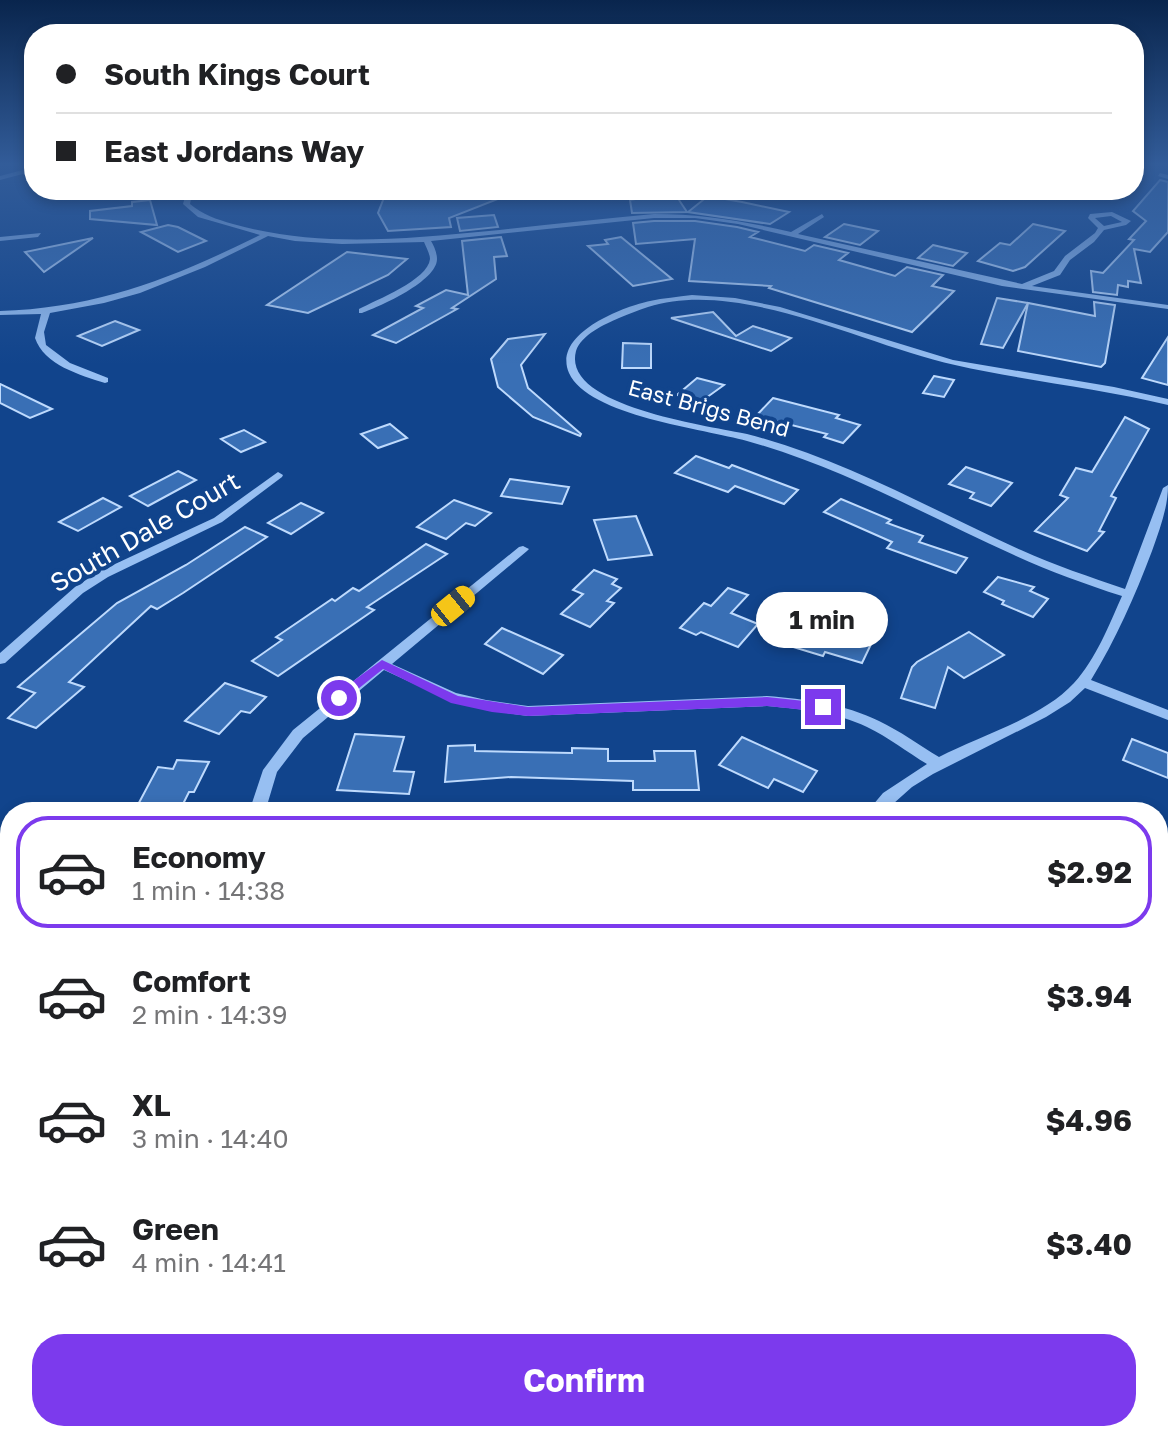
<!DOCTYPE html>
<meta charset="utf-8">
<style>
:root{--surface:#fff;--page:#f2f2f2;--text:#202124;--muted:#757577;--line:#e0e0e0;--accent:#7c3aed}
body{margin:0;font-family:"Golos Text",sans-serif;background:var(--page);color:var(--text);height:100vh;display:flex;flex-direction:column;font-size:30px;white-space:nowrap}
*{box-sizing:border-box;margin:0}
p{font-size:26px;color:var(--muted)}
.icon{flex:none;width:44px;height:44px;fill:none;stroke:currentColor;stroke-width:2;stroke-linecap:round;stroke-linejoin:round}
.map{position:relative;flex:1;overflow:hidden}
.side{position:absolute;left:0px;top:802px;width:1168px;height:640px;display:flex;flex-direction:column;background:var(--surface);border-radius:32px 32px 0 0;box-shadow:0 4px 12px #0003}
.side>*{flex:none}
.top-card{position:absolute;left:24px;top:24px;width:1120px;height:176px;border-radius:32px;box-shadow:0 4px 12px #0003;display:grid;align-content:center;height:176px;padding:0 32px;background:var(--surface)}
.end{position:absolute;width:36px;height:36px;margin:-18px;border:10px solid #7c3aed;background:#fff;box-shadow:0 0 0 4px #fff}
.from{border-radius:50%}
.bubble{position:absolute;height:56px;border-radius:28px;background:var(--surface);box-shadow:0 4px 12px #0003;font-size:26px;font-weight:700;line-height:56px;text-align:center}
.car{position:absolute;width:24px;height:48px;margin:-24px -12px;border-radius:10px;box-shadow:0 0 6px 2px #0007;background:linear-gradient(#f5c518 24%,#345 0 40%,#f5c518 0 76%,#345 0 86%,#f5c518 0)}
.top-card b{display:flex;align-items:center;gap:28px;height:76px;font-size:30px}
.top-card b+b{border-top:2px solid var(--line)}
.top-card i{width:20px;height:20px;background:var(--text)}
ul{padding:14px 0 0;list-style:none}
li{display:flex;align-items:center;gap:24px;height:112px;margin:0 16px 12px;padding:0 16px;border:4px solid transparent;border-radius:32px}
li div{flex:1}
li b{display:block;font-size:30px}
li em{font-style:normal;font-weight:700}
li.on{border-color:var(--accent)}
li>.icon{width:72px;height:72px;stroke-width:1.5}
.cta{display:flex;gap:16px;margin-top:auto;padding:16px 32px}
.cta a{flex:1;height:92px;border-radius:32px;background:var(--accent);color:#fff;font-size:32px;font-weight:700;line-height:92px;text-align:center}
.map>svg:first-child{display:block}
.green{fill:#225eab}
.water{fill:#2c5287;stroke:#89b9f5;stroke-width:2}
.building{fill:#396fb5;stroke:#bedafd;stroke-width:2}
.lines{fill:none;stroke-linecap:round;stroke-linejoin:round}
.minor{fill:#97bff2;fill-rule:evenodd}
.route{fill:#7c3aed}
.labels{text-anchor:middle;stroke-width:8;stroke-linejoin:round;paint-order:stroke}
.far-street-label{font-size:22px;fill:#fff;stroke:#11448c}
.street-label{font-size:26px;fill:#fff;stroke:#11448c}
</style>
<div class="map">
<svg width="1168" height="1442" viewBox="0 0 1168 1442">
<rect width="100%" height="100%" fill="#11448c"/>
<polygon class="green" points="1158,1127 1168,1132 1168,1442 740,1442 775,1432 1158,1432"/>
<polygon class="water" points="1158,835 1168,847 1168,1124 1158,1119"/>
<g class="building">
<polygon points="1160,180 1168,182 1168,232 1150,252 1134,249 1141,283 1128,281 1128,287 1118,285 1117,295 1093,292 1091,271 1103,273 1134,240 1129,239 1146,221 1133,211"/>
<polygon points="387,190 518,190 518,191 449,218 451,227 388,231 378,213"/>
<polygon points="673,191 687,212 632,213 630,200 641,198 638,193"/>
<polygon points="708,196 742,202 789,212 770,224 688,212"/>
<polygon points="150,200 157,225 90,219 90,211 132,206 132,202"/>
<polygon points="494,215 498,227 460,231 457,218"/>
<polygon points="654,221 695,221 737,227 758,232 750,237 805,251 814,245 848,253 839,260 895,276 907,267 943,275 932,286 954,291 912,332 769,288 771,286 689,281 695,239 636,244 633,223"/>
<polygon points="844,224 878,231 860,245 825,237"/>
<polygon points="1033,224 1065,231 1025,267 1013,271 978,261 1000,243 1010,245"/>
<polygon points="168,225 178,227 206,241 178,252 141,232"/>
<polygon points="501,237 507,256 494,257 496,279 452,308 457,309 396,343 373,335 423,308 416,306 446,290 468,295 462,241"/>
<polygon points="621,237 672,279 633,286 588,246 608,244 605,240"/>
<polygon points="93,238 44,272 25,252"/>
<polygon points="933,245 967,253 953,266 918,258"/>
<polygon points="347,252 407,259 388,275 308,313 267,305"/>
<polygon points="997,298 1028,303 1003,348 981,344"/>
<polygon points="1094,302 1115,305 1105,363 1101,367 1018,351 1028,303 1095,316"/>
<polygon points="713,312 736,336 753,326 791,338 771,351 671,318"/>
<polygon points="115,321 139,330 102,346 78,336"/>
<polygon points="545,334 521,365 528,388 581,434 580,436 533,417 498,387 491,359 508,339"/>
<polygon points="1168,337 1168,385 1142,378"/>
<polygon points="623,343 651,344 651,368 622,368"/>
<polygon points="934,376 954,380 944,397 923,393"/>
<polygon points="697,378 724,385 699,403 677,395"/>
<polygon points="0,384 52,409 30,418 0,403"/>
<polygon points="773,398 839,415 836,418 860,425 843,443 824,437 827,434 756,416"/>
<polygon points="1125,417 1149,429 1111,496 1116,498 1099,531 1104,532 1087,551 1035,531 1068,498 1060,495 1076,468 1092,472"/>
<polygon points="390,424 407,438 378,448 361,434"/>
<polygon points="244,430 265,442 241,452 221,439"/>
<polygon points="696,456 729,468 732,465 798,490 784,504 735,486 728,492 675,473"/>
<polygon points="966,467 1012,483 991,506 970,498 974,493 949,484"/>
<polygon points="178,471 196,480 148,506 130,496"/>
<polygon points="510,479 569,487 562,504 501,496"/>
<polygon points="103,498 121,507 78,531 59,522"/>
<polygon points="841,499 891,520 887,523 923,536 919,542 967,558 956,573 887,548 892,542 824,512"/>
<polygon points="454,500 491,513 475,526 466,523 446,539 417,527"/>
<polygon points="301,503 323,513 291,534 268,523"/>
<polygon points="636,516 652,555 608,560 594,520"/>
<polygon points="245,527 267,537 183,593 157,609 151,606 69,682 84,687 36,728 8,718 35,693 18,687 117,603 186,565"/>
<polygon points="426,544 447,554 367,607 374,610 278,676 252,661 282,640 276,637 332,599 335,601 353,588 359,591"/>
<polygon points="594,570 617,579 612,584 621,588 607,601 614,603 590,627 561,614 583,594 573,590"/>
<polygon points="998,577 1034,587 1030,591 1048,599 1033,617 1002,604 1004,601 984,592"/>
<polygon points="728,588 748,595 731,613 758,624 738,647 701,632 696,635 680,628 704,603 711,606"/>
<polygon points="798,617 873,640 862,663 825,652 823,656 783,644"/>
<polygon points="502,628 563,655 543,674 485,644"/>
<polygon points="969,632 1004,655 964,678 948,667 935,708 901,698 912,667 917,662"/>
<polygon points="225,683 266,697 250,713 241,711 219,734 185,721"/>
<polygon points="355,734 404,737 394,771 414,772 409,794 337,790"/>
<polygon points="742,737 817,771 803,792 774,779 768,788 719,765"/>
<polygon points="1132,739 1168,753 1168,778 1123,760"/>
<polygon points="475,745 475,751 572,753 572,748 608,749 608,761 655,761 654,751 695,751 699,790 633,790 633,781 511,777 445,782 448,746"/>
<polygon points="177,760 209,762 194,792 189,792 179,812 134,812 158,767 173,769"/>
</g>
<g class="lines">
<g class="minor">
<polygon points="34,167 34,171 0,180 0,176"/>
<polygon points="1160,173 1168,175 1168,179 1158,176"/>
<path d="M187,190h6l-3,14c13,11 26,15 43,20 84,24 171,15 256,7 55,-6 110,-12 165,-17 47,0 90,7 137,18l31,-18 2,3 -26,17 224,50 32,-13 11,-15 30,-23 3,-5 -10,-10 2,-4 22,-2 19,9 -5,4 -22,5 -10,12 -24,18 -10,15 -28,11 136,19v4l-166,-23 -264,-62 -43,-6h-41l-223,23c3,5 6,12 6,18 0,22 -56,47 -75,54h-3v-4c17,-9 69,-29 71,-50 0,-5 -4,-12 -6,-17l-82,2 -47,-3 -27,-5 -63,31 -65,26 -36,10 -54,10 -6,19 2,13 24,18 38,15v4l-3,1c-25,-8 -61,-18 -70,-45l6,-24 -41,1v-4c98,-3 173,-33 260,-76l-62,-18 -15,-13zM1111,216l11,6 -18,4 -9,-8z"/>
<polygon points="41,233 38,237 0,241 0,237"/>
<path d="M692,295l43,3 45,9 173,53 161,27 54,12v6c-70,-17 -143,-24 -213,-40 -91,-20 -215,-87 -307,-58 -10,3 -19,7 -29,11 -14,6 -38,17 -43,33 -15,56 136,75 171,83 97,25 183,75 274,116 33,15 69,27 104,39l38,-101 5,-3c0,23 -8,43 -16,66 -17,45 -36,88 -61,129l77,30v10l-83,-32 -15,14 -24,15 -113,57 -21,13 -28,25h-17l16,-19 44,-29c-20,-12 -39,-27 -60,-37 -31,-15 -66,-18 -100,-21l-239,10 -42,-6 -39,-11 -63,-29 -81,68 -26,34 -12,40h-16l14,-42 30,-40 226,-183 4,-1 6,3 -2,2 -135,113 64,29 30,7 42,6 239,-10c37,3 78,8 112,25 21,10 40,24 60,36 42,-22 103,-39 135,-74 22,-24 35,-58 48,-87 -37,-12 -73,-25 -108,-41 -89,-40 -173,-88 -267,-114 -42,-12 -159,-25 -178,-68 -17,-39 53,-66 81,-72 13,-3 28,-4 42,-6z"/>
<polygon points="278,472 283,475 282,477 222,522 108,577 83,593 5,663 0,664 0,653 75,587 100,571 214,518"/>
<polygon points="10,1134 10,1154 0,1157 0,1137"/>
</g>
</g>
<linearGradient id="sky" x2="0" y2="1"><stop stop-color="#09254d"/><stop offset="0.45" stop-color="#325c99"/><stop offset="1" stop-color="#325c99" stop-opacity="0"/></linearGradient>
<rect width="1168" height="365" fill="url(#sky)"/>
<polygon class="route" points="382,660 458,696 528,707 767,697 823,703 830,707 823,712 767,706 528,716 492,712 451,703 383,669 343,701 334,701 334,695"/>
<g class="labels">
<g class="far-street-label">
<text transform="translate(709 408) rotate(15)" y="8">East Brigs Bend</text>
</g>
<g class="street-label">
<text transform="translate(145 532) rotate(-30)" y="9">South Dale Court</text>
</g>
</g>
</svg>
<i class="end from" style="left:339px;top:698px"></i>
<i class="end" style="left:823px;top:707px"></i>
<div class="bubble" style="left:756px;top:592px;width:132px">1 min</div>
<i class="car" style="left:453px;top:606px;rotate:51deg"></i>
<div class="top-card">
<b><i class="from"></i>South Kings Court</b>
<b><i></i>East Jordans Way</b>
</div>
<section class="side">
<ul>
<li class="on"><svg class="icon" aria-label="car" viewBox="0 0 24 24"><path d="M5 17H2v-5l4-1 3-4h7l3 4 3 1v5h-3M9 17h6M6 11h13"/><circle cx="7" cy="17" r="2"/><circle cx="17" cy="17" r="2"/></svg><div><b>Economy</b><p>1 min · 14:38</p></div><em>$2.92</em></li>
<li><svg class="icon" aria-label="car" viewBox="0 0 24 24"><path d="M5 17H2v-5l4-1 3-4h7l3 4 3 1v5h-3M9 17h6M6 11h13"/><circle cx="7" cy="17" r="2"/><circle cx="17" cy="17" r="2"/></svg><div><b>Comfort</b><p>2 min · 14:39</p></div><em>$3.94</em></li>
<li><svg class="icon" aria-label="car" viewBox="0 0 24 24"><path d="M5 17H2v-5l4-1 3-4h7l3 4 3 1v5h-3M9 17h6M6 11h13"/><circle cx="7" cy="17" r="2"/><circle cx="17" cy="17" r="2"/></svg><div><b>XL</b><p>3 min · 14:40</p></div><em>$4.96</em></li>
<li><svg class="icon" aria-label="car" viewBox="0 0 24 24"><path d="M5 17H2v-5l4-1 3-4h7l3 4 3 1v5h-3M9 17h6M6 11h13"/><circle cx="7" cy="17" r="2"/><circle cx="17" cy="17" r="2"/></svg><div><b>Green</b><p>4 min · 14:41</p></div><em>$3.40</em></li>
</ul>
<div class="cta"><a>Confirm</a></div>
</section>
</div>
